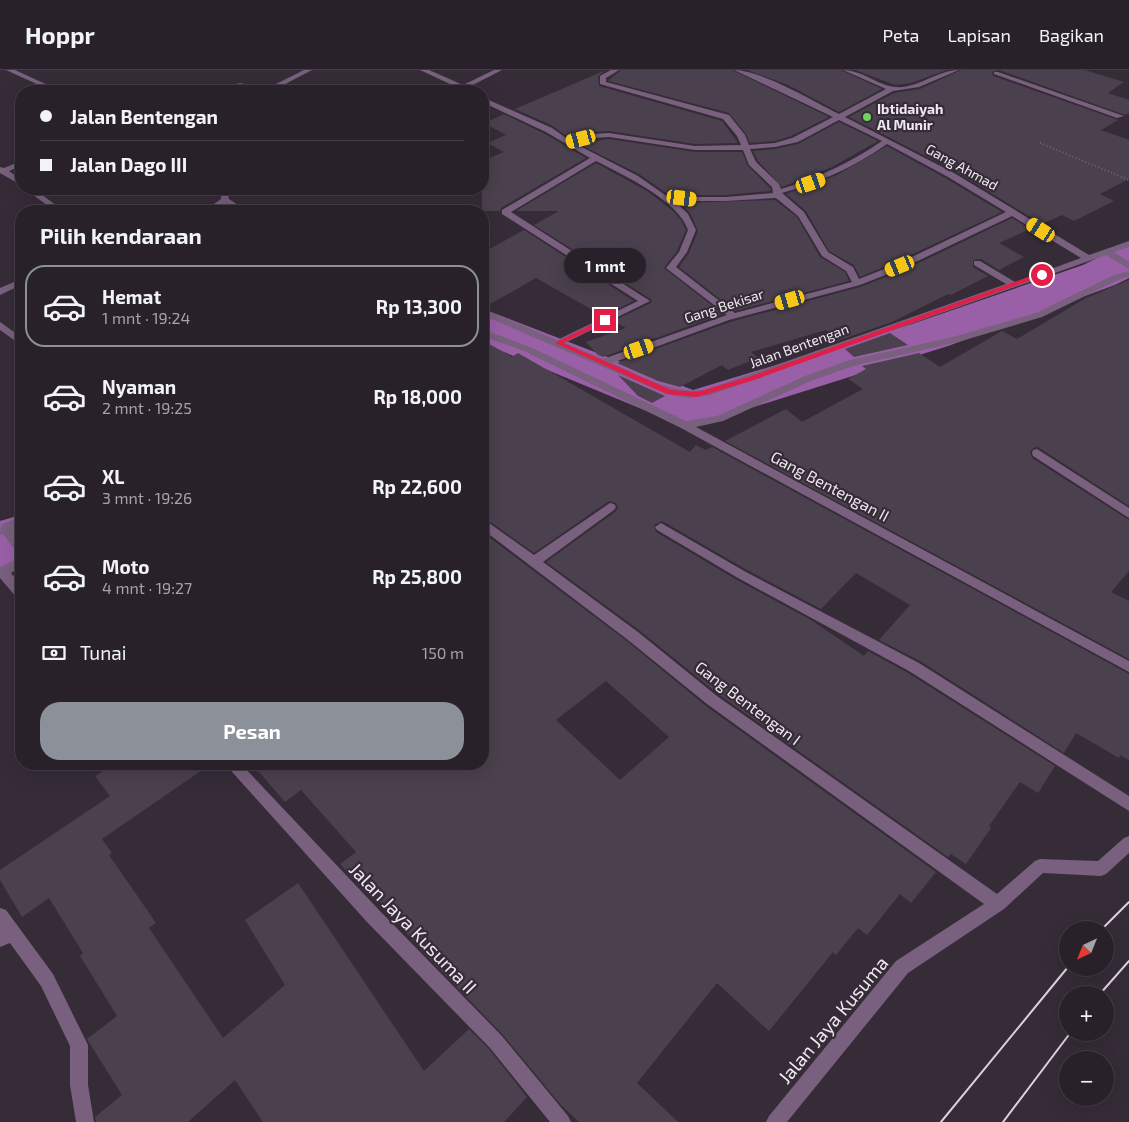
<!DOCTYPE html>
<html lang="id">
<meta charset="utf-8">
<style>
:root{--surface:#28212a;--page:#342e36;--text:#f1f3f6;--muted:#a5a3a8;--line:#443e47;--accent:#8c9099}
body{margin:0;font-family:"Exo 2",sans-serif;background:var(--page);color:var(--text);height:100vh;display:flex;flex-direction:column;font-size:19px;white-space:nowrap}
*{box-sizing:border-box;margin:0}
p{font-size:16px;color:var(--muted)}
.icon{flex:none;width:28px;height:28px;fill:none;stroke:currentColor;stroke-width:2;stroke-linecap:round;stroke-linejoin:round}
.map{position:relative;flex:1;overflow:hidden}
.sheet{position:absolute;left:15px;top:135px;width:474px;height:565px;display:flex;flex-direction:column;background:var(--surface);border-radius:20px;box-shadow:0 5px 20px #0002,0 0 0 1px var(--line)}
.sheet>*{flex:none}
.top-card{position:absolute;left:15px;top:15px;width:474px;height:110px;border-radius:20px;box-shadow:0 5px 20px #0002,0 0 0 1px var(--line);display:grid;align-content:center;height:110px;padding:0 25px;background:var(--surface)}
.needle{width:32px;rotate:223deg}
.fabs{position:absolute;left:1059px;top:851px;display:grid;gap:10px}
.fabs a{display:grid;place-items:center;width:55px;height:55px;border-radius:50%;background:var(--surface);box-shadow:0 5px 20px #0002,0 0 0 1px var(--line);font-size:25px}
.end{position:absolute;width:22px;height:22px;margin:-11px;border:6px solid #e11d48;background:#fff;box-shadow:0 0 0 2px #fff}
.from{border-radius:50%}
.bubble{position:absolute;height:35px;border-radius:18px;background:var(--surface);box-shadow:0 5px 20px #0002,0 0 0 1px var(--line);font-size:16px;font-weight:700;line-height:35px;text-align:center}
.car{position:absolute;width:15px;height:30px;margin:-15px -8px;border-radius:6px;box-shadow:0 0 4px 1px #0007;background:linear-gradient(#f5c518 24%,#345 0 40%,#f5c518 0 76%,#345 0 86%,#f5c518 0)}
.top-card b{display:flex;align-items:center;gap:18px;height:48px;font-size:19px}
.top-card b+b{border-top:1px solid var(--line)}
.top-card i{width:12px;height:12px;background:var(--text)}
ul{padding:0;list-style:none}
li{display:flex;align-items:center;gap:15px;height:82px;margin:0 10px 8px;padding:0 15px;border:2px solid transparent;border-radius:20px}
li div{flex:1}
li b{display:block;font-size:19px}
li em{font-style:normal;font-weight:700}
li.selected{border-color:var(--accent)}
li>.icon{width:45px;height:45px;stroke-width:1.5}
h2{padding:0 25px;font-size:22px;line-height:60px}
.pay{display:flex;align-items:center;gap:12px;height:55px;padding:0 25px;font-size:19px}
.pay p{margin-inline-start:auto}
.cta{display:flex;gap:10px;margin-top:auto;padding:10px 25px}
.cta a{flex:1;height:58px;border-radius:20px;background:var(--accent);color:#fff;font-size:20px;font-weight:700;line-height:58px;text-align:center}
header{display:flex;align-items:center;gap:30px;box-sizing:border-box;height:70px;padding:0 25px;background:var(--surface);border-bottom:1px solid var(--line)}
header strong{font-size:24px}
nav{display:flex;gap:28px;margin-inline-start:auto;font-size:18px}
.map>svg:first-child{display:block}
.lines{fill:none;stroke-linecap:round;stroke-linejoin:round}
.river{fill:#9a60a7;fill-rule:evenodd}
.building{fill:#4b404d;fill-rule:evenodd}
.path{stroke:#6f6671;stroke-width:2;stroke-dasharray:1 2.5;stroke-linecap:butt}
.street{fill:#79607e;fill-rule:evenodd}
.tram{stroke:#dad2dc;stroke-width:2}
.route{fill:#e11d48}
.poi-dot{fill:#71d25e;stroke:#362c38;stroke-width:2}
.labels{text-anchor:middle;stroke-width:4.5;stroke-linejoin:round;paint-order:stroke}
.far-poi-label{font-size:14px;font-weight:bold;fill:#efe8f1;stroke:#362c38;text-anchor:start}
.far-street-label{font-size:14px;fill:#efe8f1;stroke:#362c38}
.street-label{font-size:16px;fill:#efe8f1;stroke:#362c38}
.near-street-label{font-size:19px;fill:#efe8f1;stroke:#362c38}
</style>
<header>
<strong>Hoppr</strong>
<nav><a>Peta</a><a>Lapisan</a><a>Bagikan</a></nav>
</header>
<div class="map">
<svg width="1129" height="1052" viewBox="0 0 1129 1052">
<rect width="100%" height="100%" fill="#362c38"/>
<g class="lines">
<g class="river">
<polygon points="1129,176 1129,208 1115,215 948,276 690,357 671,351 482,273 482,240 499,245 693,320 912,254 1083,195 1113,180"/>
<polygon points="21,445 21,494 0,501 0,451"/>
</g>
</g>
<g class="building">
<polygon points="606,0 598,6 599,16 722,51 738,73 695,74 609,61 593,62 569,68 553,56 515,39"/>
<polygon points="621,0 732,0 829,47 791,66 775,71 750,73 746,64 729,43 608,11"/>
<polygon points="747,0 841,0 882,19 839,42 788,15"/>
<polygon points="855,0 947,0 911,13 895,15"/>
<polygon points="961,0 1085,0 1124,12 1108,23 1129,30 1129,43 1125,45 999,0 992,2 993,6 1118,50 1101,60 1129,70 1129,109 1100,124 1114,131 1074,151 1062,145 1042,154 955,101 849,47 894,23 920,19"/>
<polygon points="504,44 545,64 586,88 501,138 500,141 482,141 482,91 504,82 487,73 506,65 484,53"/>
<polygon points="839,52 878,71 832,97 782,117 758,91 753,81 775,79 798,74"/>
<polygon points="609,69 695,82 742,82 748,96 770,118 771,121 726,125 669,125 639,104 579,74"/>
<polygon points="887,76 947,109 1002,142 896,192 860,207 854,195 829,181 806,141 786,124 837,105"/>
<polygon points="596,93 647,121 672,140 681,150 686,160 677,181 664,198 723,244 603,287 598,285 586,272 626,258 613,251 651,233 652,230 534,155 559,141 516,141"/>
<polygon points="775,130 797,147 820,187 845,202 849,211 735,241 679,197 689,183 698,161 690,143 680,133"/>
<polygon points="1012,148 1030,159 999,173 1024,187 999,200 981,189 973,190 973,197 988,206 951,225 948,224 892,252 837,271 826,260 751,282 758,288 728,300 722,295 680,317 658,311 617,293 730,252 860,217 904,200"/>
<polygon points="524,160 634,231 603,246 536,208 485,237 482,236 482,183"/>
<polygon points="1129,210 1129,436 1038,377 1033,378 1030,382 1032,388 1129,450 1129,501 1111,522 1129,531 1129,589 725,371 786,339 802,352 863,319 848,309 866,299 862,296 919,283 940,297 1002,261 1017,269 1086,228"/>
<polygon points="890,263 908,275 854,287 845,279"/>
<polygon points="482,270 512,287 518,283 690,382 696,375 706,380 712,377 1129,604 1129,690 1120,685 1119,688 1076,663 1064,683 920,591 879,570 910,535 856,503 821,539 747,500 662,451 654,455 656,462 737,510 811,550 864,586 868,581 908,603 1055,696 1038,723 1020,712 989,756 991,758 966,794 951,784 948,787 718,624 639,560 546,492 615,442 618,438 616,433 609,431 534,483 482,446"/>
<polygon points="618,305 665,326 652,333 638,326"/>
<path d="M482,462l145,109 79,65 230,166 -25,31 -11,-9 -33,41 -9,-7 -22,27 -3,-3 -64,79 -52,-48 -80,100 41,39h-99l-18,-17 -58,-70 -81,-84 -54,-62 -3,3 -25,-28 16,-12 -55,-62 -16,12 -33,-38h230zM606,611l63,56 -49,43 -64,-60z"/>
<polygon points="113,694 211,694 102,769 112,783 109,785 156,853 149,858 223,968 285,915 245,850 298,813 424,1001 469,959 489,979 527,1027 504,1052 263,1052 235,1010 188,1052 96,1052 95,1047 122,1025 87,969 117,946 80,886 83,883 49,828 22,847 0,810 0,800 110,726 95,706"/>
</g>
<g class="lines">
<polyline class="path" points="1040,73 1129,110"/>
<g class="street">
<polygon points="6,0 15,0 61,21 52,21"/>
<polygon points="304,0 312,0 272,21 258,21 240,17 227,21 216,21 240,13 266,19"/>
<polygon points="420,0 429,0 463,15 494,0 502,0 463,20"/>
<path d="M611,0h8l-13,8v4l123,33 16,20 4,10 26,-2 17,-5 41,-21 -99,-47c27,0 79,31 105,44l47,-25 -43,-19c19,0 34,15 52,17 23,2 42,-17 64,-17l-40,17 -26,4 -48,26 109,56 135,82 40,-14v6l-15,5 15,10v7l-23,-14 -396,140 -21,3 -23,-4 -184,-79v-7l75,32 81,-39 -136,-87v-4l88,-52 -44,-26 -64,-30v-5l70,31 17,12 24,-6 16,-1 86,13 46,-1 -4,-9 -14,-17 -123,-35v-8zM839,50l43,21c-32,22 -65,37 -101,48l-2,-5 -23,-22 -6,-13 25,-2 23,-5zM609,67l86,13h48l6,15 23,22 1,6 -47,4h-58l-30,-21 -64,-33 19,-5zM887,74l61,33 58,35 -109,52 -38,15 -6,-12 -25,-15 -24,-40 -22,-19c38,-11 73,-26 105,-49zM596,91c27,14 82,39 92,69l-9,22 -13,16 61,47 -124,44 -38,-16 85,-42 -139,-89zM776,128l22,18 24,40 24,15 6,11 -117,31 -59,-46 11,-15 9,-22 -8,-16 -13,-13h51zM1012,146l69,42 -66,24 -35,-21h-6v4l32,19 -301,106c-34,4 -63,-14 -93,-27l117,-43 131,-35 43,-17z"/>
<polygon points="994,2 998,2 1124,46 1117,48 994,4"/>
<polygon points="21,91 21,96 9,101 21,110 21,115 0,103 0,97 4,98"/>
<polygon points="25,119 34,119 64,141 55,141"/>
<polygon points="232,119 242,119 228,127 229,129 247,141 238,141 225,134 213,141 204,141 221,129 221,124"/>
<polygon points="1129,201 1129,207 1120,209 1042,247 958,272 857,295 813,310 723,351 696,357 1129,591 1129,602 681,358 524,281 482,266 482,259 530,277 686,351 717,346 805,306 850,290 953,267 1036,243 1114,205"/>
<polygon points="21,209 21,215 0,225 0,218"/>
<polygon points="0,252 21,267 21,275 0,260"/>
<polygon points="1037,379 1129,438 1129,448 1033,386 1032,383 1033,380"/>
<polygon points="610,433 614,434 616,437 614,440 543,492 638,562 717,626 997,824 1035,791 1040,789 1098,791 1124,768 1129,766 1129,783 1106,804 1101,806 1043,803 1004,839 908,903 787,1052 766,1052 769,1046 896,891 984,834 707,634 628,570 482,459 482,448 534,485"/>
<polygon points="21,446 21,455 13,460 21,471 21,484 17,483 3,464 0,465 1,455"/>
<polygon points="661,453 746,502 919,593 1129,726 1129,741 909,601 738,508 657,460 655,457"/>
<polygon points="21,487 21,497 11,503 21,516 21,530 17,528 0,508 0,497"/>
<polygon points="225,694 241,694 379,840 502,966 568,1046 571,1052 550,1052 490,978 367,852"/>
<polygon points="0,838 6,840 53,904 85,969 88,975 88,1015 94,1052 76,1052 70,1015 70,976 41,916 10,873 0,877"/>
</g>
<g class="tram">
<polyline points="1101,860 1129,832"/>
<polyline points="1099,925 1129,891"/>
<polyline points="941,1052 1068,897"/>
<polyline points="1003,1052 1071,962"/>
</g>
</g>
<polygon class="route" points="1040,203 1045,205 754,310 697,327 667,324 555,273 603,249 608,249 608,251 563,273 671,320 697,322 749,307"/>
<circle class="poi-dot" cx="867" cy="47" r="5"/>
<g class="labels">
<g class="far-poi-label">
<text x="877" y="44">Ibtidaiyah<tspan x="877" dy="16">Al Munir</tspan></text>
</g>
<g class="far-street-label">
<text transform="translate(962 97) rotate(29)" y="5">Gang Ahmad</text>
<text transform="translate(724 236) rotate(-18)" y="5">Gang Bekisar</text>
<text transform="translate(799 276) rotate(-20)" y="5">Jalan Bentengan</text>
</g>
<g class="street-label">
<text transform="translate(830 416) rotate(28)" y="6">Gang Bentengan II</text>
<text transform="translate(748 633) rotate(37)" y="6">Gang Bentengan I</text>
</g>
<g class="near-street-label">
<text transform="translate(413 858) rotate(46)" y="7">Jalan Jaya Kusuma II</text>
<text transform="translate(833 950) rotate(-50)" y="7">Jalan Jaya Kusuma</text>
</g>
</g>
</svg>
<div class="fabs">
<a><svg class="needle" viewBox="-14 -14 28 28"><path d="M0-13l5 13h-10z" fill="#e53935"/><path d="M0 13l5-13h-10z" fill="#a5a3a8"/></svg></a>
<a>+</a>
<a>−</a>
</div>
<i class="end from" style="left:1042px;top:205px"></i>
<i class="end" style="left:605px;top:250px"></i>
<div class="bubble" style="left:564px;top:178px;width:82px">1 mnt</div>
<i class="car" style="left:581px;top:69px;rotate:255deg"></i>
<i class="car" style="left:811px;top:113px;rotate:71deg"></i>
<i class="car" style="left:682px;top:128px;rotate:97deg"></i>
<i class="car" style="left:1041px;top:160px;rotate:303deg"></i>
<i class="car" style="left:900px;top:196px;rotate:248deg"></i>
<i class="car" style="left:790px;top:230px;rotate:254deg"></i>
<i class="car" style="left:639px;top:279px;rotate:71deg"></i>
<div class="top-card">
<b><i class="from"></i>Jalan Bentengan</b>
<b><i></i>Jalan Dago III</b>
</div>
<section class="sheet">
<h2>Pilih kendaraan</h2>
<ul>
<li class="selected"><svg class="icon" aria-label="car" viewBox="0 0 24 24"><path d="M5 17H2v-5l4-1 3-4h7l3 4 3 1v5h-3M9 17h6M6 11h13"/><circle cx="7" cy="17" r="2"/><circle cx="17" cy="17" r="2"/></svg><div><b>Hemat</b><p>1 mnt · 19:24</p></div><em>Rp 13,300</em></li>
<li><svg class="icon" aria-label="car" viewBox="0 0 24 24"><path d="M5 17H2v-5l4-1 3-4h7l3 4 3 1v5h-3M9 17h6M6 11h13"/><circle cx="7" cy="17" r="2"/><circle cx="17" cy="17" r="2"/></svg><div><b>Nyaman</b><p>2 mnt · 19:25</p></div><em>Rp 18,000</em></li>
<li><svg class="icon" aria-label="car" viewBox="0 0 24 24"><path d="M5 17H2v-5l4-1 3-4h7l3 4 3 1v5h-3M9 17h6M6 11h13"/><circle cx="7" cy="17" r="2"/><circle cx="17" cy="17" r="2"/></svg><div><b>XL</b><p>3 mnt · 19:26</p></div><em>Rp 22,600</em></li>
<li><svg class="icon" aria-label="car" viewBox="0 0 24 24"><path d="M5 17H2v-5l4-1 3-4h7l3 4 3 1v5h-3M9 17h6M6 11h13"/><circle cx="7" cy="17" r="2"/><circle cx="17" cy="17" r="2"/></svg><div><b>Moto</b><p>4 mnt · 19:27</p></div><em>Rp 25,800</em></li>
</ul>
<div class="pay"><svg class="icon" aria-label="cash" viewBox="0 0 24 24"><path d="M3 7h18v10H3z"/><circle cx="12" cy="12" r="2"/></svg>Tunai<p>150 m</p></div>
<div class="cta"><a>Pesan</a></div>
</section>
</div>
